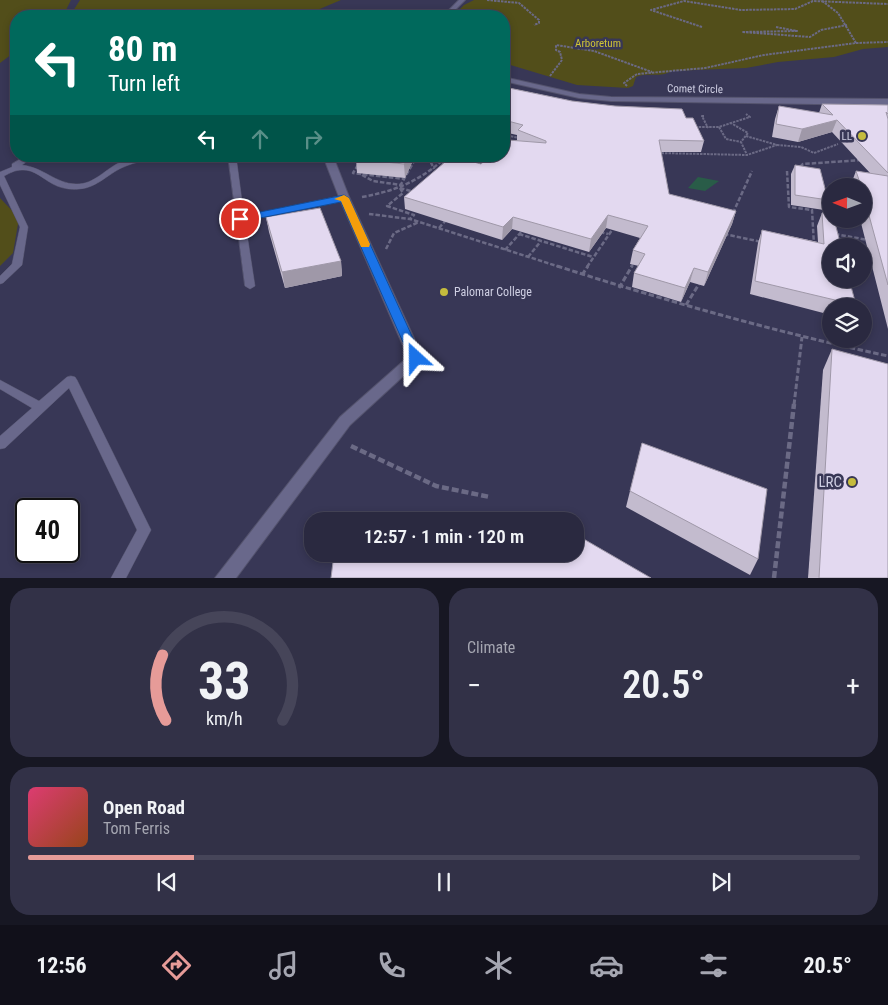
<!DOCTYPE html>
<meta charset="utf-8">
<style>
:root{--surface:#2a2940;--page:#323147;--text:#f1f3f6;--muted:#a5a6b1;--line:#464559;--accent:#e69b98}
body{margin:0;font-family:"Roboto Condensed",sans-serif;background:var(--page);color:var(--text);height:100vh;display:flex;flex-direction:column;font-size:19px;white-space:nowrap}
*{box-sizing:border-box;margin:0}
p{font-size:16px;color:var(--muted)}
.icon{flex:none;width:28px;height:28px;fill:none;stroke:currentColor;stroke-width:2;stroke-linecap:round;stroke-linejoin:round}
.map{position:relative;height:578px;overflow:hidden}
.panel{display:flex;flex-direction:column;gap:10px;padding:10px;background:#171723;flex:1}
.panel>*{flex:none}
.guide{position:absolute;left:10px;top:10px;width:500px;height:152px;border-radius:20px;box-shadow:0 2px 8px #0003,0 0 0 1px var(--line);background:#00695c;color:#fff;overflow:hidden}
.needle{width:32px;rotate:271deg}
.controls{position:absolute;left:822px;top:178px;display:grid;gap:10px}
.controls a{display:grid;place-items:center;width:50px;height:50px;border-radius:50%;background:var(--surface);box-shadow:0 2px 8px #0003,0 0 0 1px var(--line);font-size:25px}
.speed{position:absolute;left:15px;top:498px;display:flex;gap:10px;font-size:25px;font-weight:700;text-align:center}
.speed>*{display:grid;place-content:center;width:65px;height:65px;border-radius:50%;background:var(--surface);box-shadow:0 2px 8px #0003,0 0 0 1px var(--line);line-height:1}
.speed .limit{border:2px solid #111;border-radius:8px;background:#fff;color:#111}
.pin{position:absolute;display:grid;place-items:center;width:42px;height:42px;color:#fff;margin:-21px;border:2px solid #fff;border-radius:50%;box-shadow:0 1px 5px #0007}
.me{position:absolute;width:55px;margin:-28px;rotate:336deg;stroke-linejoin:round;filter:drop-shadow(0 0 4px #0008)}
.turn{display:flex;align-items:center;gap:18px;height:105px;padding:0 15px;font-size:22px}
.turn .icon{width:65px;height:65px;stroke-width:2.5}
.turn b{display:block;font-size:35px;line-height:42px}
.lanes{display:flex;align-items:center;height:48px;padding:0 15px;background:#0003;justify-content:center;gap:25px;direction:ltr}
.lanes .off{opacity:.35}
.big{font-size:38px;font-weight:600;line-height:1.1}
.panel .tile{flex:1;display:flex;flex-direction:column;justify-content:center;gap:8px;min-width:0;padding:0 18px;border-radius:20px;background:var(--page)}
.panel .dial{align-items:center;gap:0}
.dial svg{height:130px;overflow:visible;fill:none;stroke:var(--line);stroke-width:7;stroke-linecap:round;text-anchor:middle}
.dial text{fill:var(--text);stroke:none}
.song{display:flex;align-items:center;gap:15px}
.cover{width:60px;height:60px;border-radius:8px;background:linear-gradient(135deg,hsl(340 70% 55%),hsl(20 70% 35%))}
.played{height:5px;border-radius:2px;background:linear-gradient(90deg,var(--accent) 20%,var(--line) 20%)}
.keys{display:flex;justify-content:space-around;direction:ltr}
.heat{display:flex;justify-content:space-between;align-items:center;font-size:28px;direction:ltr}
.panel .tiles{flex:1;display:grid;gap:10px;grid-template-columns:1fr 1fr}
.tile:last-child{grid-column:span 2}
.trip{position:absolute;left:304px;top:512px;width:280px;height:50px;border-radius:20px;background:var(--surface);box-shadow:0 2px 8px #0003,0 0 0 1px var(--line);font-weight:600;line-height:50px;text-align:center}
.tab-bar{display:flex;height:80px;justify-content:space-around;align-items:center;background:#11101a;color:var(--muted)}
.tab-bar .icon{width:35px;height:35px}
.tab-bar .current{color:var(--accent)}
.tab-bar b{font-size:22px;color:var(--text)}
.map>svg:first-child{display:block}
</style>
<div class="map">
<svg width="888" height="578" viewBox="0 0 888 578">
<rect width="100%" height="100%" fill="#383756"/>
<g fill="#524e1a">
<path d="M0,0h71l-8,16h-47v35l-16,12z"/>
<path d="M80,0h261l-38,16h-85l-1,-2 -35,-2 -109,-1z"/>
<path d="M474,0h414v47l-25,2 -29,8 -56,5 -32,6 -75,3c-9,7 -24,1 -35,6l-3,9 -5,2 -51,-3 -73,-22v-47h-51l11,-11z"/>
<path d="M0,198l19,20 -6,35 -13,13z"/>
</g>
<path fill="#295c48" d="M698,177l21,4 -14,10 -17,-3z"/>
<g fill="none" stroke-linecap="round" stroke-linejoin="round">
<g stroke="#54536d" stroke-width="1">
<g id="service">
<path d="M156,14h47l3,2h-53z"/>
<path d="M25,156h10l-13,9c21,2 34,19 54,19 18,1 30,-16 45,-22 22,-8 47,-6 70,-6l-4,2c-19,2 -43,0 -61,8 -17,6 -28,22 -47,23 -9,1 -19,-1 -26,-5 -10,-5 -19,-15 -31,-14 -7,0 -12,3 -18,6l24,51 -6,38 -19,18 -3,1v-8l12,-12 8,-37 -20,-42v-13l12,-5v-3z"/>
<path d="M228,156h8l8,60 100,-21 4,3 -4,3 -99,20 10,65 -5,3 -5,-3z"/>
<path d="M71,376l4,1 2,3 74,150 -25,48h-15l26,-48 -68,-142 -64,60 -5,1v-13l32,-28 -32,-19v-9l39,21 28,-24z"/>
</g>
</g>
<g stroke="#54536d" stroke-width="2">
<g id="tertiary">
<path d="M459,0h6l-16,16h-6z"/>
<path d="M504,77l75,17 32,3 277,2v6l-277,-4 -32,-3 -75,-17z"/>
<path d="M323,156h10l16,41 74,161 -73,67 -114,153h-21l125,-161 68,-60 -69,-160z"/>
</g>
</g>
<g stroke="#6b6a85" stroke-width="2" stroke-dasharray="2.5 1" stroke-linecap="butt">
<path d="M487,0l32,3 20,17v3l-5,2"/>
<path d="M702,27l-51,-17 33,-9 57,9 54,-1 18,-8 75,3"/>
<path d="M776,27l21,4 -55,1 68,5 11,-7 26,-5"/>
<path d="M856,43l32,-1"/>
<path d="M550,76l12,-16 -2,-8 -4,-2v-5l38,6 58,21"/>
<path d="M627,86l-3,-3 13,-9 68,-6 59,-13 92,-12 -18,-30 -17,-13"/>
<path d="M704,116h-2l6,12"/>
<path d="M719,127l7,12 15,3"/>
<path d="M696,129l2,-2h21l12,-4"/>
<path d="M504,135l16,3"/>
<path d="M746,136l31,9 -30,10"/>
<path d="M777,145l24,2 13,6 24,-9"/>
<path d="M658,153l89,2 -6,-13 7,-9 -17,-10 19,-6 -4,-3"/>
<path d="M428,156l1,2"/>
<path d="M430,156l3,2"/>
<path d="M416,158l1,-2"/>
<path d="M446,158l2,-2"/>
</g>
<g stroke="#6b6a85" stroke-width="2.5" stroke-dasharray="4.5 2" stroke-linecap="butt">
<path d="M428,156l6,13"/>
<path d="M431,156l14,8"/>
<path d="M358,165l-5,8 52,6"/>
<path d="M800,167l3,-3 59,-4"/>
<path d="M787,171l2,36 23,3 2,35"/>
<path d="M362,175l11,6 28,4"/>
<path d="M400,186l17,-30"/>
<path d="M400,188l3,5 -16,13 27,9 -4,4"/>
<path d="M400,188l14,4"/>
<path d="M362,197c34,-6 60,-17 85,-41"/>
<path d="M733,213l19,-42"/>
<path d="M369,214l41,5 150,48"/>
<path d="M439,228l8,-9"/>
<path d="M600,232l8,2"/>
<path d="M519,234l74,23"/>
<path d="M724,234l38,8"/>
<path d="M835,234l33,6"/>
<path d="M386,249l8,-16 25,-11"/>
<path d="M505,250l18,-20"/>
<path d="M864,256l8,3"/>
<path d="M528,257l13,-16"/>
<path d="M587,267l25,-37"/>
<path d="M631,267l2,-2"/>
</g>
<g stroke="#6b6a85" stroke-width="3" stroke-dasharray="5.5 2.5" stroke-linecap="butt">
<path d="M557,266c109,35 219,66 331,90"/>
<path d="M582,275l6,-9"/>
<path d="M619,288l13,-22"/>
<path d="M686,305l13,-21"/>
<path d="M831,344l1,-5"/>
<path d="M794,405l8,-68"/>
</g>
<g stroke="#6b6a85" stroke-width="4.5" stroke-dasharray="7 3" stroke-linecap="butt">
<path d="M351,446l85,40 54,11"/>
<path d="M774,578l20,-174"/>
</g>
<use href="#service" fill="#69688b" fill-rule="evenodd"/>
<use href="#tertiary" fill="#69688b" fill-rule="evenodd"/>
</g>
<g fill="#c3bbce">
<path d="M504,87l68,14 114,17 18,23 -3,11h-40l8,42 67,17 -4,13 -28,62 -14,-4 -9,20 -49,-15 2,-14 5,-7 -9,-2 3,-14 7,-12 -34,-10 -17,24 -77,-23 -10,11 -97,-31 -1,-12 77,-33 36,-24v-5l-13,-3z"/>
<path d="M822,104l66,1v224l-28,-110h4v-33h-12l-1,-2 5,-13 14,2 -38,-41 -34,10 -26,-5 3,-18 4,-13 40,7z"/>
<path d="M357,156h58l-10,22 -48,-5 -1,-14z"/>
<path d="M795,165l33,35 -4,10 -33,-5v-31z"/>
<path d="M822,213l34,92 -1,1h-24v9l-81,-21 8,-51 4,-13 56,12 -1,-16z"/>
<path d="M266,217l75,44 1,15 -57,12 -16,-56z"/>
<path d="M832,349l56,229h-80l15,-208z"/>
<path d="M642,443l116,116 -8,16 -124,-68z"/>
</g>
<g fill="#9f98a8">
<path d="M837,120l-5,12 -34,10 4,-13z"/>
<path d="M408,156h7l-10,22 -1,-14z"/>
<path d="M736,211l-4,13 -28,62 4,-14z"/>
<path d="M608,215l-2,13 -17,24 2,-13z"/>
<path d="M513,217l-1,12 -10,11 1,-13z"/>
<path d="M341,261l1,15 -57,12 -3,-16z"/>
<path d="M694,268l-4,14 -9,20 4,-14z"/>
</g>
<g fill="#e3d9f0" stroke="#9f98a8">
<path d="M504,87l68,14 43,5 67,3 4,9h7l11,23 -45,-1 10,54 67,17 -28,61 -14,-4 -9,20 -51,-15 11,-19 -12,-4 15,-24 -40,-11 -17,24 -78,-22 -10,10 -99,-30 48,-41 29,8 9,-8h14v-13l4,-3 38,3v-2l-28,-11 5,-5 -19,-5z"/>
<path d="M822,104l66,1v9l-2,-2 2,7v54l-51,-53 -35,9 -26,-5 3,-18 54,9z"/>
<path d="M357,156h51l-4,8 -48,-5z"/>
<path d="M795,165l25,4 8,31 -33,-5z"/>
<path d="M856,171l32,5v109l-24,-88v-11h-3z"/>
<path d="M320,208l21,53 -59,11 -16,-55z"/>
<path d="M831,211v8h3l7,27h-10v33h18l7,26 -101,-24 7,-51 62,14 -2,-31z"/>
<path d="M832,349l56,15v214h-69z"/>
<path d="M642,443l125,46 -9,70 -128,-68z"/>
<path d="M340,516l208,2 6,3h-215z"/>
<path d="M575,534l76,44h-320l3,-24h241z"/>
</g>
<path fill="#1a73e8" stroke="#114b97" d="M344,195l5,3 73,160 -1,3h-10l-1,-3 -69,-156 -101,20 -5,-3 5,-3z"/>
<path fill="#f59e0b" d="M344,195l5,3 21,46 -1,3h-8l-20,-46 -7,-2z"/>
<g fill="#c5bc3d" stroke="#383756" stroke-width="2">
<circle cx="862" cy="136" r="5"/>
<circle cx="444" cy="292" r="5"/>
<circle cx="852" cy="482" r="5"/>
</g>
<g text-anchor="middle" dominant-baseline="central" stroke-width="5" stroke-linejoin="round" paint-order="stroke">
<g font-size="11" fill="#cec336" stroke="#383756">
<text x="598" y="43">Arboretum</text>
</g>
<g font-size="11" fill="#cfcfe3" stroke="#383756">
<text transform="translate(695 89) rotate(1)">Comet Circle</text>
</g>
<g font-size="11" fill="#cfcfe3" stroke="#383756" text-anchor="end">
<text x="852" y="136">LL</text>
</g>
<g font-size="12" fill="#cfcfe3" stroke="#383756" text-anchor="start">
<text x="454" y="292">Palomar College</text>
</g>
<g font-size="15" fill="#cfcfe3" stroke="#383756" text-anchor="end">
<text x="842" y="482">LRC</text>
</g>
</g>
</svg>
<div class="controls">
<a><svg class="needle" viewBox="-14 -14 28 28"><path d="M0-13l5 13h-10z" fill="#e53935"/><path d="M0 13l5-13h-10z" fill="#a5a6b1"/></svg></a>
<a><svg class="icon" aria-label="sound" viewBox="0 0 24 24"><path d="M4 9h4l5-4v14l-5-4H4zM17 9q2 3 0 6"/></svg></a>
<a><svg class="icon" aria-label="layers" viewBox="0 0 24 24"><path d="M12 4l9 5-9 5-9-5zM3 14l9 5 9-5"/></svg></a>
</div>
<div class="speed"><div class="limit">40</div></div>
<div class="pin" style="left:240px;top:219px;background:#d93025"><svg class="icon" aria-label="arrive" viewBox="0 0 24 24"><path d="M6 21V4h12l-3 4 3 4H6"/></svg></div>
<svg class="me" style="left:416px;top:358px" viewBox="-20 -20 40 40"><path d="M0-17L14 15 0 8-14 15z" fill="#1a73e8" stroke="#fff" stroke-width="4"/></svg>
<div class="trip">12:57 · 1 min · 120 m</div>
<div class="guide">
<div class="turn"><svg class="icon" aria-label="left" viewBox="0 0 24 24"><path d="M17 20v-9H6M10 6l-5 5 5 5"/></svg><div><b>80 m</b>Turn left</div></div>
<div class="lanes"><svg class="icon" aria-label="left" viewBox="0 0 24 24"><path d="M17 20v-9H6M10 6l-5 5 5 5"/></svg><svg class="icon off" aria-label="ahead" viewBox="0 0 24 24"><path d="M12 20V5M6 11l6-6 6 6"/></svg><svg class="icon off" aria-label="right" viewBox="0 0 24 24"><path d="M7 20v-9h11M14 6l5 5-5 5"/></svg></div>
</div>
</div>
<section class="panel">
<div class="tiles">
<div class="tile dial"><svg viewBox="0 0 100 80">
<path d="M14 69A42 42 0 1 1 86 69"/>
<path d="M14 69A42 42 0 0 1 12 29" stroke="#e69b98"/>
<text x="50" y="56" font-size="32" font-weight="700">33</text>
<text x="50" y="72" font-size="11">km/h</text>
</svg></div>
<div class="tile"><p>Climate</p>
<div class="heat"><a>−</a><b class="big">20.5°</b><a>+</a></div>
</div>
<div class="tile">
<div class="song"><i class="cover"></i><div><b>Open Road</b><p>Tom Ferris</p></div></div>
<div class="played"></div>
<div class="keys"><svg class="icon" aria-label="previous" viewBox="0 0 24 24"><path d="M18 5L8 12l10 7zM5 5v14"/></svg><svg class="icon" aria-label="pause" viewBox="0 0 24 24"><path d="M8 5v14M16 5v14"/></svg><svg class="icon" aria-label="next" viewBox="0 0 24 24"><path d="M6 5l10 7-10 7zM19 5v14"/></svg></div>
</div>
</div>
</section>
<nav class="tab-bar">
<b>12:56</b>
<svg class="icon current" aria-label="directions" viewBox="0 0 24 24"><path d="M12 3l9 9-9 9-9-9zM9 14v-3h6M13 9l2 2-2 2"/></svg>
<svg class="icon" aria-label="music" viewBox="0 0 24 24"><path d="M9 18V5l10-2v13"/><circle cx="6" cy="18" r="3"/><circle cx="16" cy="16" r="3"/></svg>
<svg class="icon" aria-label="phone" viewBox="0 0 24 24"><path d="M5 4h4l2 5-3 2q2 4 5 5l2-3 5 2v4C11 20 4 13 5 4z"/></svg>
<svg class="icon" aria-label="climate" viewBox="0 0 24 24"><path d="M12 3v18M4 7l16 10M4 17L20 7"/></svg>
<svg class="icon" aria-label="car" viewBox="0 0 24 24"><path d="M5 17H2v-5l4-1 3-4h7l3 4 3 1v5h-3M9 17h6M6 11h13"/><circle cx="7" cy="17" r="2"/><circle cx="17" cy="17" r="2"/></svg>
<svg class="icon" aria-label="filters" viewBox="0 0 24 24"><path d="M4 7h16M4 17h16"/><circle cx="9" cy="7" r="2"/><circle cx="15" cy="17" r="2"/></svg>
<b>20.5°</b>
</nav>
